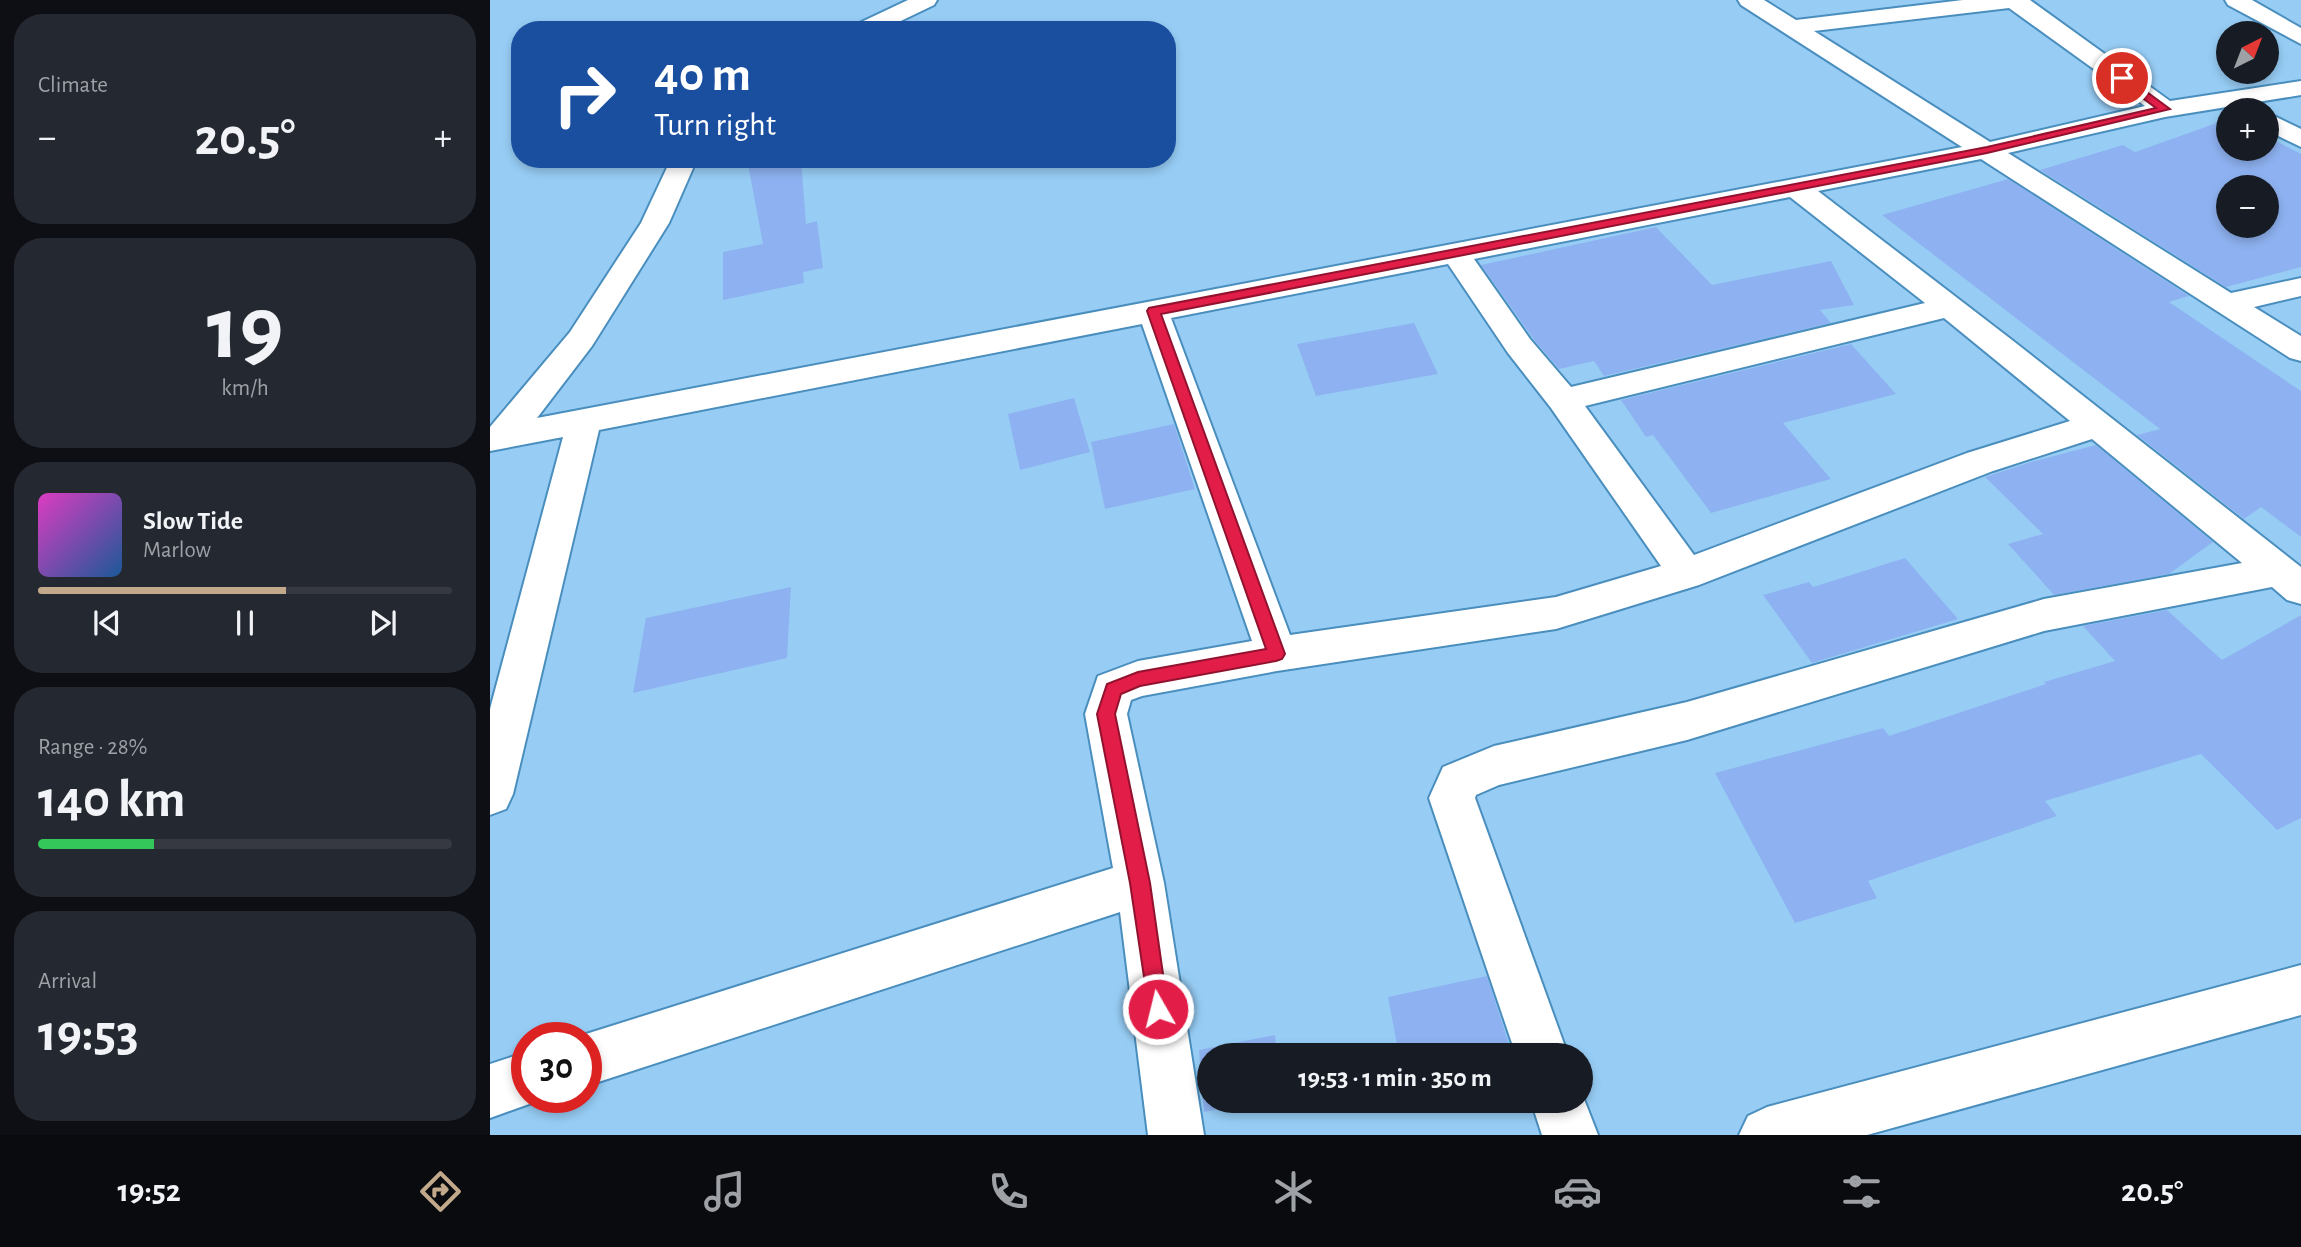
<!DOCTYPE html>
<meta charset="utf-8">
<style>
:root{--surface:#171b24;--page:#242831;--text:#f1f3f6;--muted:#9ea1a6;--line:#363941;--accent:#c3a98c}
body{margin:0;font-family:"Alegreya Sans",sans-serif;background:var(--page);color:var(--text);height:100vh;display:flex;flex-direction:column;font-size:26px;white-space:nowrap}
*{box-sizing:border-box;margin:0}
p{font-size:23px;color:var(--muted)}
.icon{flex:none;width:38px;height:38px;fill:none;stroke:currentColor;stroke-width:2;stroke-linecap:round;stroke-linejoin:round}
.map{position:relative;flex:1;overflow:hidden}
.sheet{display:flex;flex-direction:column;gap:14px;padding:14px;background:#0d0f14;width:490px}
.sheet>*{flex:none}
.banner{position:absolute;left:21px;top:21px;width:665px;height:147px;border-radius:28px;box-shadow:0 4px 10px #0003;background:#1a4fa0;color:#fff;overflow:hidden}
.needle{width:46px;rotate:42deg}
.controls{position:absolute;left:1726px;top:21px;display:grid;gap:14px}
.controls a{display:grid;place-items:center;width:63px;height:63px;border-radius:50%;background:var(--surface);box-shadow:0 4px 10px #0003;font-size:35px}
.speed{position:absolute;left:21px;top:1022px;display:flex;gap:14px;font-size:35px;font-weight:700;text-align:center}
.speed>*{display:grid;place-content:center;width:91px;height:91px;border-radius:50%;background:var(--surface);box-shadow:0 4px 10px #0003;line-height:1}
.speed .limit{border:10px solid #d22;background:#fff;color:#111}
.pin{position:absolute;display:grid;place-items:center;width:60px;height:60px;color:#fff;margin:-30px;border:4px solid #fff;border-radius:50%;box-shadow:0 2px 7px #0007}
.me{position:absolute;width:77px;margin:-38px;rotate:352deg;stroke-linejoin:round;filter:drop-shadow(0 0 5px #0008)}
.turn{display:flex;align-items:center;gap:24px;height:147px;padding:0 28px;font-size:32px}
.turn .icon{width:91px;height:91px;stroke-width:2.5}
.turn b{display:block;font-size:49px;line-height:60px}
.big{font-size:52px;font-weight:700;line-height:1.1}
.sheet .widget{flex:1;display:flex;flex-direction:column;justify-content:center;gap:10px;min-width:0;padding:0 24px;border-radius:28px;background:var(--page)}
.sheet .dial{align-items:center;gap:0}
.dial b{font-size:91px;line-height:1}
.song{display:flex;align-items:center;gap:21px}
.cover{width:84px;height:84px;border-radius:10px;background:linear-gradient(135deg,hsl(310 70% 55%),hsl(210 70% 35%))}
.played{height:7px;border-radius:4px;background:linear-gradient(90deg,var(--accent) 60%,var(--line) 60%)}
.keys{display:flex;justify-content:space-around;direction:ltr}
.heat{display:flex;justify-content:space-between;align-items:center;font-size:38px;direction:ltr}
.charge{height:10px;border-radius:5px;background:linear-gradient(90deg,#34c759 28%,var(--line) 0)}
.trip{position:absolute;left:707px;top:1043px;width:396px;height:70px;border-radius:35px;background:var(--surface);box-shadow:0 4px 10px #0003;font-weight:700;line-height:70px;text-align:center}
.dock{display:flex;height:112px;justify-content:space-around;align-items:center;background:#090b0e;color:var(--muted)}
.dock .icon{width:49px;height:49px}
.dock .active{color:var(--accent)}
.dock b{font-size:32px;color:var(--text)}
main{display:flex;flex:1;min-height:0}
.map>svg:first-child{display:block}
</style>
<main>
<section class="sheet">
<div class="widget"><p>Climate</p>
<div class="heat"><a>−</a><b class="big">20.5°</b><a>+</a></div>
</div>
<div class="widget dial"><b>19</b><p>km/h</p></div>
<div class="widget">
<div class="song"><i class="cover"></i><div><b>Slow Tide</b><p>Marlow</p></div></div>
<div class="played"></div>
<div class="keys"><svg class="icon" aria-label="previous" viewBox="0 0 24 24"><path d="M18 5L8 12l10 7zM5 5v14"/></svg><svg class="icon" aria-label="pause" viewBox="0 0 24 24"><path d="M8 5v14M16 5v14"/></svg><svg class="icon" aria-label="next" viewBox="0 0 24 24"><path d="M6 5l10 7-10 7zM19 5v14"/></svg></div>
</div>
<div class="widget"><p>Range · 28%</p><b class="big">140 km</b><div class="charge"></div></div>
<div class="widget"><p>Arrival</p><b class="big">19:53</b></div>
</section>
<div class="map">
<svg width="1811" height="1135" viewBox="0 0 1811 1135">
<rect width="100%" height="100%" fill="#97cdf5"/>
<g fill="#8eb2f1" fill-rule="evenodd">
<path d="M1738,119v30h38v-13l35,18v113l-75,20 -186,-117 83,-25 12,7zM1738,187h38v39h-38z"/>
<path d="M257,159h54l5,65 11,-3 6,47 -20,4 1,11 -81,17v-48l40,-8z"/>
<path d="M1518,179l181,117 -20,6 132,89v146l-40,-30 -17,12 -107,-84 23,-6 -278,-214z"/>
<path d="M1166,227l56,58 119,-24 23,44 -34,5 11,13 -227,53 -10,-15 -35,8 -24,-28 -54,-76z"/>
<path d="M924,323l24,51 -122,22 -19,-52z"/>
<path d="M1361,344l45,50 -113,29 48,56 -120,34 -58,-78 -7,2 -25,-37z"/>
<path d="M584,398l16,54 -70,18 -12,-56z"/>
<path d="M684,424l21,65 -90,20 -14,-67z"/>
<path d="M1606,445l117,97 -44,32 -115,21 -46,-51 35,-10 -58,-57 46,-15z"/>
<path d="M1415,558l53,61 -146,44 -49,-68 46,-13 4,5z"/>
<path d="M301,587l-4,71 -154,35 13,-75z"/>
<path d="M1677,610l55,50 79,-45v203l-24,12 -76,-76 -156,47 12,15 -189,65 9,17 -82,25 -80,-150 168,-45 6,8 157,-52 -2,-2 71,-21 -32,-35z"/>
<path d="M997,976l24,74 -25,5h-87l-11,-58z"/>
<path d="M785,1035l2,20h-68v46h48l-53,11 -5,-62z"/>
</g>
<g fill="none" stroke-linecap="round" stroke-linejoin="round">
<g stroke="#4a8ebe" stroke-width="4">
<g id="minor">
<path d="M418,0h29l-3,5 -52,25h-30l3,-5z"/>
<path d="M1248,0h26l32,20 167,-20h67l140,101 131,-20v14l-136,22 -157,36 223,140 70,-15v18l-47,11 47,29v25l-11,-3 -309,-199 -163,32 194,149 289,227v37l-14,-4 -15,-13 -228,44 -357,109 -188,45 -23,10 -1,3 93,257h-52l-87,-257 14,-31 51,-21 193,-44 357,-103 198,-36 -150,-124 -99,32 -294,114 -143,44 -279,42 -135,25 -11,4 -4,14 37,169 40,252h-56l-28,-223 -534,174v-48h-10l10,-4 527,-166 -28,-154 13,-38 40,-15 114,-20 -110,-317 -543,106 -86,364 -7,15 -16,6v-106l73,-272 -73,14v-24l80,-95 71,-109 30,-64h26l-28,64 -77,123 -55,72 1425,-271 -221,-142zM1519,8l136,98 -155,36 -176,-111zM1300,197l135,106 -354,84 -41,-48 -56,-80zM958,264l60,89 43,55 110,158 -105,31 -266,38 -119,-317zM1454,318l126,103 -103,32 -273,102 -109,-149z"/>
<path d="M1735,0h27l49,28v16l-73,-39z"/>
<path d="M1776,112l35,17v18l-35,-17z"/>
<path d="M1811,965v50l-434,120h-128l9,-19 19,-9z"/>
<path d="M37,1052v45l19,1 -56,20v-54z"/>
<path d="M1090,1089l18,46h-56l-11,-34h49z"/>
</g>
</g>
<use href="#minor" fill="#fff" fill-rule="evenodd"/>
</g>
<path fill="#e11d48" stroke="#92132f" stroke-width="2" d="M1628,76h7l45,33 -183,44 -826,161 124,340 -3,5 -6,2 -136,25 -19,8 -6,20 35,169 18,126 -3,8 -7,3 -8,-3 -20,-134 -33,-169 10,-30 31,-12 128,-23 -119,-338 2,-3 838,-161 169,-39 -38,-28z"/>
</svg>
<div class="controls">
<a><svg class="needle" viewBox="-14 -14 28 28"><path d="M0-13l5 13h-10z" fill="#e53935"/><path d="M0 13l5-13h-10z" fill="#9ea1a6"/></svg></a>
<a>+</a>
<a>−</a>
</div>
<div class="speed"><div class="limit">30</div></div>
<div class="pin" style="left:1632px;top:78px;background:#d93025"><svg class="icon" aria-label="arrive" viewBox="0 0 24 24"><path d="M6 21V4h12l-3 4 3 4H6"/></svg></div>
<svg class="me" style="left:668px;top:1009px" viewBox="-20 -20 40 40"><circle r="17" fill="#e11d48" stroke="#fff" stroke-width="3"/><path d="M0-11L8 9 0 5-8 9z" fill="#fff"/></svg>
<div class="trip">19:53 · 1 min · 350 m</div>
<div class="banner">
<div class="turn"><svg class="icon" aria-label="right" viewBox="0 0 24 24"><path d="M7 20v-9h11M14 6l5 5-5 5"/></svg><div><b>40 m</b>Turn right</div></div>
</div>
</div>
</main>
<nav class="dock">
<b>19:52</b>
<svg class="icon active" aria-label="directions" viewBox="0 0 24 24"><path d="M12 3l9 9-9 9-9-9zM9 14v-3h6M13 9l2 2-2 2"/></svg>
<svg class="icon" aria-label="music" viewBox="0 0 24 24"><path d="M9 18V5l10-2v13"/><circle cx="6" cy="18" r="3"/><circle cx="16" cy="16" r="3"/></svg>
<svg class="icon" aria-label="phone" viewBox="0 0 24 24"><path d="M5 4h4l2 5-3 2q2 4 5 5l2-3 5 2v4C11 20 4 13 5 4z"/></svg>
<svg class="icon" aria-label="climate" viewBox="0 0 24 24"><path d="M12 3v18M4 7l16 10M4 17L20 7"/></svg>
<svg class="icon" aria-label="car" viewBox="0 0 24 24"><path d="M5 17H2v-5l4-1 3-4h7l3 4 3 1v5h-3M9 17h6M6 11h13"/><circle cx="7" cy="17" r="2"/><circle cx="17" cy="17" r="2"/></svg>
<svg class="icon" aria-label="filters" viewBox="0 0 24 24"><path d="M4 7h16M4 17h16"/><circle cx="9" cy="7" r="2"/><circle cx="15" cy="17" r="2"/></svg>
<b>20.5°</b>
</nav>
